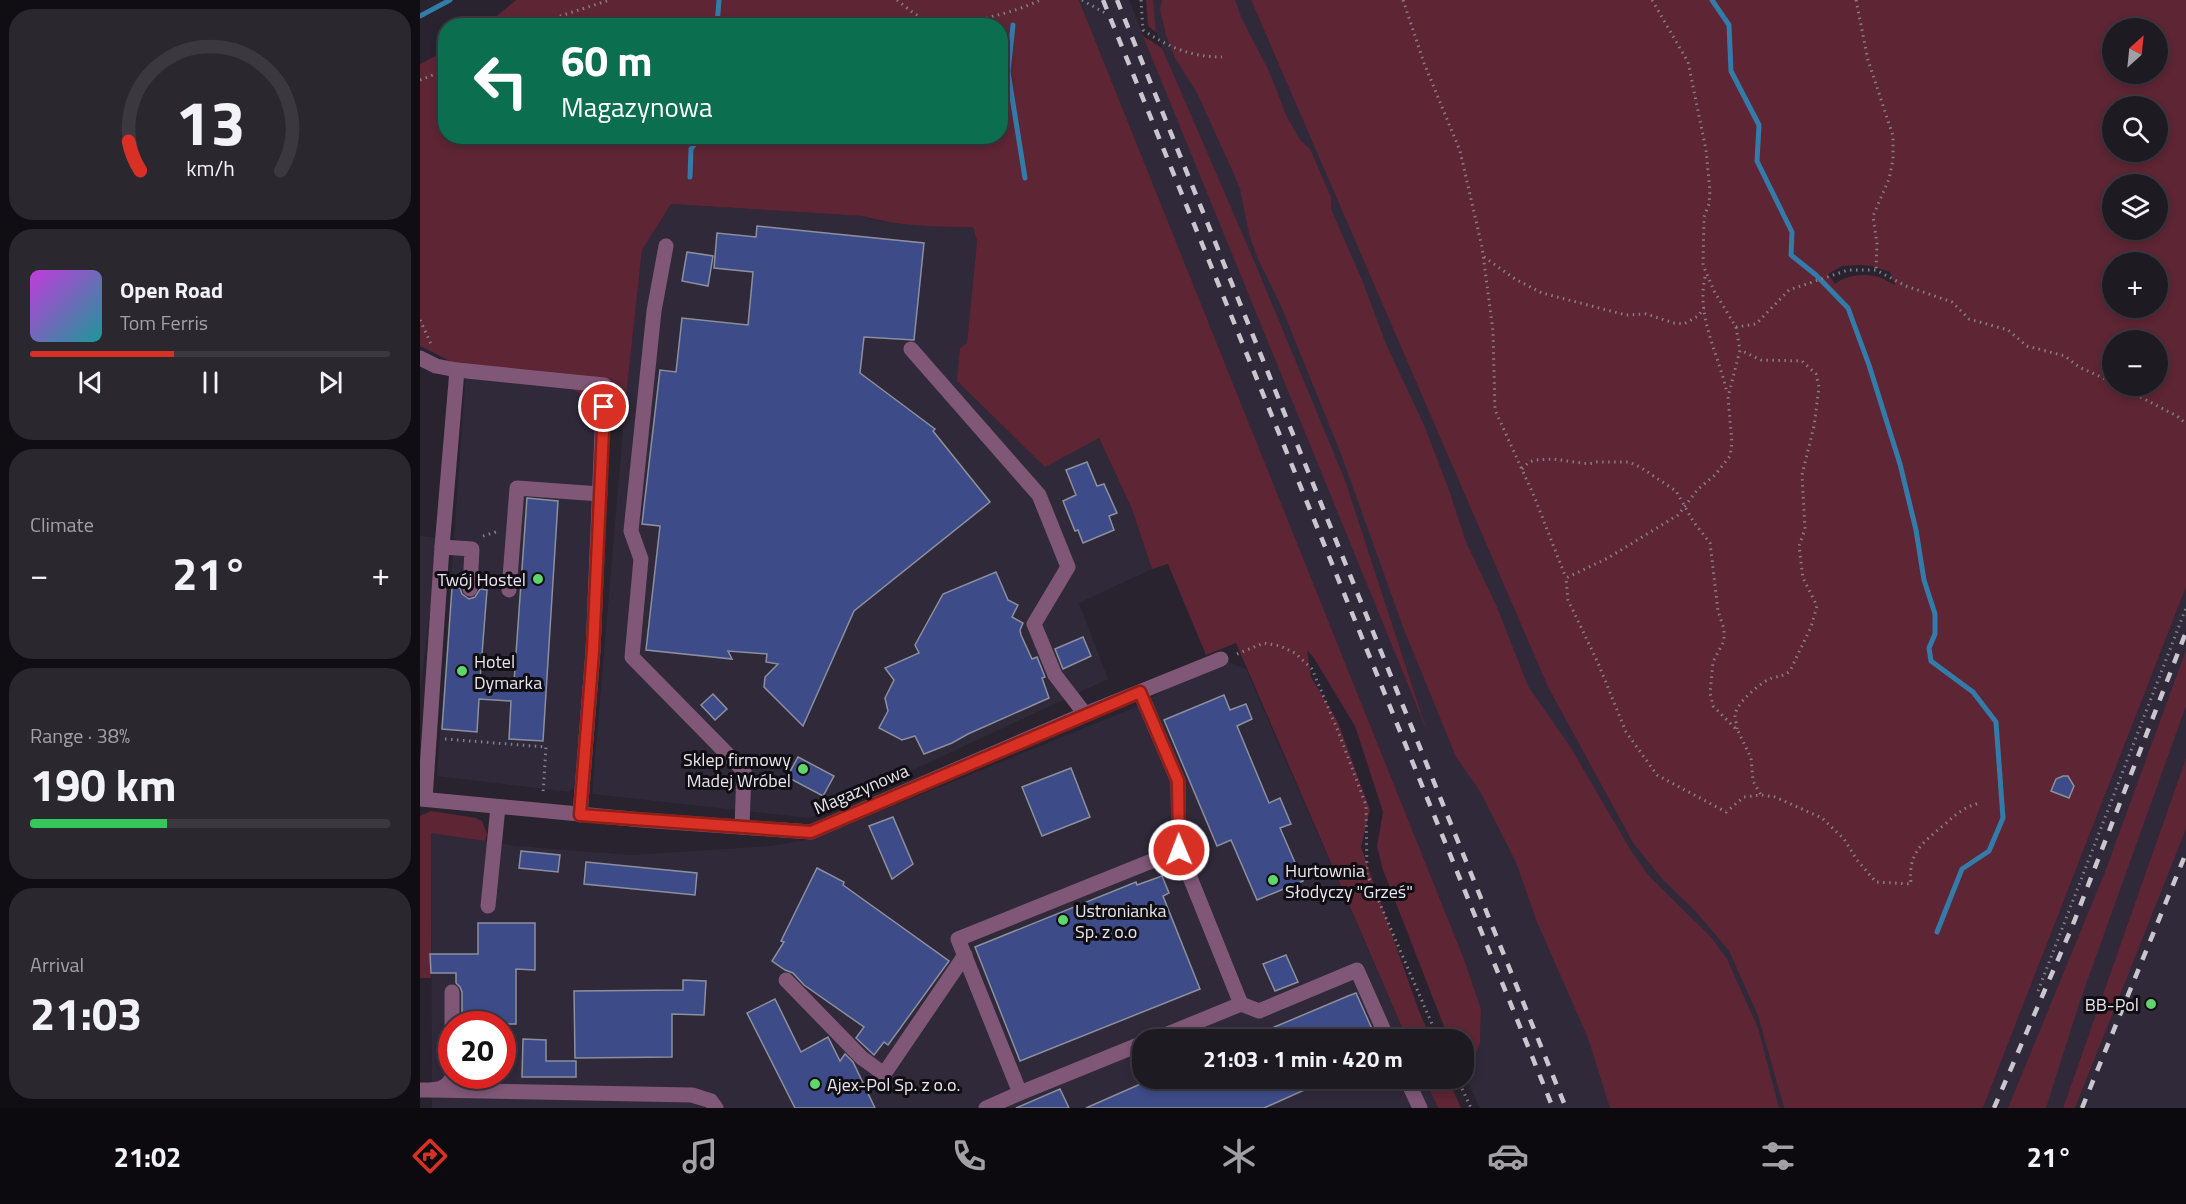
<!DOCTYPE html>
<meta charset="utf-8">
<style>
:root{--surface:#1e1a22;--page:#2b272f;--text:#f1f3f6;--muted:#a1a1a5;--line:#3c3840;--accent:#d93025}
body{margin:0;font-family:"Titillium Web",sans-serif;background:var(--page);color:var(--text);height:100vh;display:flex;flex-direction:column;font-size:22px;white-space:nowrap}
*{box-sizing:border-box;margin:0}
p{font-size:20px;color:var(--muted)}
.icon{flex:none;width:33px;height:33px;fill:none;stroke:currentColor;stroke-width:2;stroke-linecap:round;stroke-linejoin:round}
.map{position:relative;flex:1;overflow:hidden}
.side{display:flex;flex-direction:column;gap:9px;padding:9px;background:#100e13;width:420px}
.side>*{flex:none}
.banner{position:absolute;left:18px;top:18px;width:570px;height:126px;border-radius:24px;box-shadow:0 3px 9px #0003,0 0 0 2px var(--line);background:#0b6e4f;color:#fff;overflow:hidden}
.needle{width:39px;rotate:27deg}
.fabs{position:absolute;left:1682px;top:18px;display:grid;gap:12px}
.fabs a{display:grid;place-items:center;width:66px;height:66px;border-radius:50%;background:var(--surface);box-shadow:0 3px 9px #0003,0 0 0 2px var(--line);font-size:30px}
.speed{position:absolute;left:18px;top:1011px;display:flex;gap:12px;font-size:30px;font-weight:700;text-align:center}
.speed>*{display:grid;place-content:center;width:78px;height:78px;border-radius:50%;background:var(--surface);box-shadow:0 3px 9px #0003,0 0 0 2px var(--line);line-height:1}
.speed .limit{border:9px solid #d22;background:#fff;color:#111}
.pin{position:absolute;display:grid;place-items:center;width:51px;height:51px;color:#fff;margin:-26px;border:3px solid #fff;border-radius:50%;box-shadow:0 2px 6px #0007}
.me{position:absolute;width:66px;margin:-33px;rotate:359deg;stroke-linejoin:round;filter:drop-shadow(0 0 4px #0008)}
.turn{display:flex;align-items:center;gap:21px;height:126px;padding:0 24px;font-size:27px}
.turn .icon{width:78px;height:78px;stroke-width:2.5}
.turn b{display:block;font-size:42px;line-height:51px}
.big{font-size:45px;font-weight:700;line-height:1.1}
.side .tile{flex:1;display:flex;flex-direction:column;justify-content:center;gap:9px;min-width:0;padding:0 21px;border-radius:24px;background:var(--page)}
.side .dial{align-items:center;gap:0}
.dial svg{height:156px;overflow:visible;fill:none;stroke:var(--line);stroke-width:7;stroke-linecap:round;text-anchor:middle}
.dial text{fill:var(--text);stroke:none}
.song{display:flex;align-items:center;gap:18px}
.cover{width:72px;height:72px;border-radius:9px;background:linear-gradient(135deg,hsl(290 70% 55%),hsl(180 70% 35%))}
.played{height:6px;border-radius:3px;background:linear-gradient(90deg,var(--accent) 40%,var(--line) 40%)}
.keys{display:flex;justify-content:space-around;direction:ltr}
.heat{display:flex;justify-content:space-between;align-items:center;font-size:33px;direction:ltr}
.charge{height:9px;border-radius:4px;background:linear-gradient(90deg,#34c759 38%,var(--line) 0)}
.trip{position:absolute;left:712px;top:1029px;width:342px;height:60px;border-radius:24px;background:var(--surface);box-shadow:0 3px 9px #0003,0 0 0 2px var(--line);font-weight:700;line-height:60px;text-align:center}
.tab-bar{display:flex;height:96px;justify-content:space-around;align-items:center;background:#0c0a0e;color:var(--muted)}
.tab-bar .icon{width:42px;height:42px}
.tab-bar .active{color:var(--accent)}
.tab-bar b{font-size:27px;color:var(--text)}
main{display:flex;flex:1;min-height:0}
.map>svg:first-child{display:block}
</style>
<main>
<section class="side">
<div class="tile dial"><svg viewBox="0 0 100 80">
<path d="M14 69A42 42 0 1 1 86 69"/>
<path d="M14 69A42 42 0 0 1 8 54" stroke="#d93025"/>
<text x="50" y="56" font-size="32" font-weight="700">13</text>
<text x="50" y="72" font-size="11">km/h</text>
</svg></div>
<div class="tile">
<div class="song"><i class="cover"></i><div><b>Open Road</b><p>Tom Ferris</p></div></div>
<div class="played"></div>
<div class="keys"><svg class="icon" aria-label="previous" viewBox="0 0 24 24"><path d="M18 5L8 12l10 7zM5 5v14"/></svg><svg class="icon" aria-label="pause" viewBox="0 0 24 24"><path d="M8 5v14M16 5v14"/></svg><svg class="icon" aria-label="next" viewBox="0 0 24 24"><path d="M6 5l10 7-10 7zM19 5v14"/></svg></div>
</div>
<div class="tile"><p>Climate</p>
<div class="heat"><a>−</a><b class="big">21°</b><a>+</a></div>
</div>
<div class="tile"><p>Range · 38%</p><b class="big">190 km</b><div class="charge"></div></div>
<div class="tile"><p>Arrival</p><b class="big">21:03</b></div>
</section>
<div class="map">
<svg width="1766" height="1108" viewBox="0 0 1766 1108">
<rect width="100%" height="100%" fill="#28232e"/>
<g fill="#30293a" fill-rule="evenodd">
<path d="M659,0h50l294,719 -78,-239 -181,-427 -9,-25 -2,-28h98l297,687 85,156 29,36 34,33 33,39 29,65 26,92h-304l-14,-29 14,-36 1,-34 -17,-50z"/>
<path d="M251,204l191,12 16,5 70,6h25l4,14 -10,103 -7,4 139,90 33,71 20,60 -73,34 29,76 -298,139 -218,-24 33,-388 17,-156z"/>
<path d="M46,371l88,6 49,32 -26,376 -8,7 -132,-16z"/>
<path d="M0,536l19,2 -19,154z"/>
<path d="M1766,587v171l-123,350h-80z"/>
<path d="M801,659l25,10 161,370 -264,1v38l282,1 13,29h-1006l-1,-276 85,14 115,9 139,-9 42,-7 319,-130zM32,1024h50v52h-50z"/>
<path d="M1766,829v279h-111l77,-197z"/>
</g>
<g fill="#5e2534" fill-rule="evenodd">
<path d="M96,0h563l385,959 17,50 -1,34 -14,36 -2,-39 -15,-1 -66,-169 -6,-24 6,-34 -28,-86 -41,-68 -7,-8 4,27 27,45 32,88 -9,37 58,164 12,28h-24l-171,-396 -30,12 -38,-91 -16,5 -20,-60 -33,-71 -54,29 -88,-86 3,-33 7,-5 10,-102 -4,-14c-36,0 -76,-1 -111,-11l-191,-12 -29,46 -17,156 -22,3 -49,-32 -102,-15 -32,-16v-282l25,-13 1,85h554v-110l-514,-1z"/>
<path d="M726,0h7l3,32 -8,-6z"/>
<path d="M742,0h73l7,19 27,52 17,44 14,25 10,9 21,48v12l31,71 24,64 38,81 25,65 17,52 31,65 31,79 43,62 59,101 19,27 62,61 16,22 31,69 21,80h-169l-22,-70 -51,-116 -21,-60 -36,-71 -24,-34 -53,-130 -62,-173 -60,-148 -23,-47 -8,-21 -10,-49 -7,-17 -36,-79 -22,-35 -9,-23 -6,-25z"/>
<path d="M831,0h935v587l-203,521h-199l-26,-92 -29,-65 -33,-39 -34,-33 -29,-36 -85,-156zM1692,28h45v46h-45zM1692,106h45v46h-45zM1692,184h45v46h-45zM1692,262h45v46h-45zM1440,265l12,1 18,6 5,13c-5,-2 -11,-7 -17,-8 -15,-4 -31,-2 -43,7l-7,-10 14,-8zM1692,340h45v46h-45z"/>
<path d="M723,36l19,12 93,215 90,217 82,251z"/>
<path d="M1766,650v56l-106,295 -34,107h-38l97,-236z"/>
<path d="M1766,758v71l-111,279h-12z"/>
<path d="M11,811l45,7 6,3 5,13 -2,7 -54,-8v145h-11v-162z"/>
<path d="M1005,1079h23l13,29h-23z"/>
</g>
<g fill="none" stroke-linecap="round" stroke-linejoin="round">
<g stroke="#337ba9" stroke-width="5">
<path d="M1292,0l17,25 2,46 28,54 -2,36 35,71 -1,23 25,20 32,33 21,57 31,99 16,66 8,50 11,34v20l-6,14 2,13 42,31 23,30 7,96 -14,33 -27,18 -25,63"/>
<path d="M0,16l30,-16"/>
<path d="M593,25l-5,47 17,106"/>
<path d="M297,26l2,-26"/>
<path d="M270,177l1,-28 5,-7v-6"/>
</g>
</g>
<g fill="#3d4b88" stroke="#8c909d" stroke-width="1.5">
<path d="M337,226l167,17 -10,97 -50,-3 -4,36 75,56 -2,2 57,71 -136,109 -51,115 -39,-39 1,-10 13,-13 -12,-2 1,-8 -39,-3 4,8 -86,-9 14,-124 -18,-2 18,-154 16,2 6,-54 66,7 5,-53 -39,-4 3,-35 39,4z"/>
<path d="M267,252l26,4 -5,30 -26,-5z"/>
<path d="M667,462l10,24 7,-2 13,29 -8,3 5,14 -31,13 -5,-13 -3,1 -12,-30 13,-6 -10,-25z"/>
<path d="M107,498l31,3 -15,240 -34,-2 2,-38 -32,-2 -2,33 -35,-3 10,-141h8l2,6 7,5 6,-2 5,-8 7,1 -7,90 34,2z"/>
<path d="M576,572l12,28 10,5 -6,12 11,6 -3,7 1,5 11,24 5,-2 8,20 -3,1 7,20 -81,36 -16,9 -28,11 -9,-18 -13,4 -23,-12 9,-17 -3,-13 9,-18 -9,-12 34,-15 -4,-8 28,-51z"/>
<path d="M663,637l8,19 -28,13 -8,-20z"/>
<path d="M293,694l14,15 -12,11 -14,-15z"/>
<path d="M804,695l6,15 16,-6 6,15 -15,7 32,77 11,-5 11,26 -11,4 23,53 -46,19 -26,-60 -14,6 -53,-126z"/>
<path d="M378,757l36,19 -11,20 -36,-19z"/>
<path d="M651,768l19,49 -48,19 -20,-49z"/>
<path d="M1643,776h5l6,10 -5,12 -18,-7 5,-12z"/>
<path d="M473,817l20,47 -21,15 -23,-53z"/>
<path d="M101,851l39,4 -2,17 -39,-4z"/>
<path d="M166,862l111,11 -2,22 -111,-11z"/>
<path d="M397,868l27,14 -1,3 106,76 -61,84 -4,-3 -10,13 -18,-17 8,-11 -60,-42 -11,-12 -8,-3 -13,-9 12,-19 -3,-1z"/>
<path d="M742,876l7,17 -6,3 37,93 -180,72 -45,-114 161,-65 1,3z"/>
<path d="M58,923h57v47l-19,-1v55h-54v-32l-2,-5 -4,-4v-10h-25l-1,-19h48z"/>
<path d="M866,955l12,27 -23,9 -12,-27z"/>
<path d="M263,980l23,1 -2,34 -32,-1v43l-97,1 -1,-67 109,-1z"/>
<path d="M936,993l21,47 -131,-1 102,-43z"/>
<path d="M355,999l26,53 27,-15 12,24 5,-7 8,8 22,46h-80l-48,-95z"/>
<path d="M103,1039l23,1v21h30v16h-54z"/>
<path d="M734,1078h177l-67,30h-178z"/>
<path d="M640,1089l9,19h-53z"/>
</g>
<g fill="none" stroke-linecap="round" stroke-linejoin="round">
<g stroke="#837f88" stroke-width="3" stroke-dasharray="1.5 4.5" stroke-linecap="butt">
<path d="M477,0c10,8 20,17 32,21 27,7 86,-8 111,-21"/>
<path d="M662,0l23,13"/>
<path d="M721,0l2,30c25,17 48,27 79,27"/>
<path d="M983,0l21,63 36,88 22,96 11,84 2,79 39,86 32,82"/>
<path d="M1232,0l36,62 18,88 4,41 -1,13 -5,13 -1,48 11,26 22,36 20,-3 33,-34 59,-20h28l30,16 46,16 17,17 39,11 19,16 38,10 14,11 33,15"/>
<path d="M1436,0l12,60 25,76v23l-4,20 -16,37 4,28 -1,26"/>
<path d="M125,26l12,-9 53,-17"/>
<path d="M0,80l26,-10"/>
<path d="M1064,257l31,22 27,14 84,22 20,-1 28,9 10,1 14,-8 6,-8"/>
<path d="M1285,277c-9,40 14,78 22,116"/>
<path d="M0,320l11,24"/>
<path d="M1316,327l4,23 -12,47 4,46 -2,13 -15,19 -17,14 -20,26 -70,43 -42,20 2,22 30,63 28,69 31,43 69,37 18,-15 17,-2 14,2 47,21 22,21 13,21 19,22 35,2c-3,-31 10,-40 33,-59 12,-11 20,-18 36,-22"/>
<path d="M1699,386l58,30 9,8"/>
<path d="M1102,469l7,-7 6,-2 18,-1 36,5 8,-2h32l11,5 36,24 17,30 17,22 8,68 6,18v12l-11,21 -3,31 3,13 25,25 13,27 2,23 8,14"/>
<path d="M63,536l13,-4"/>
<path d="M817,654l27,-11 16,3 15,7 17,16 26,62 28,74 1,69 72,166"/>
<path d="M1317,729c0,-4 -2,-10 -2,-14 1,-12 27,-34 37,-37 7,-2 12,-2 18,-7l21,-44 6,-21 -14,-28 -4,-32 6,-17 -3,-54 12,-49 5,-39 -3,-13 -14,-13 -41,-1 -21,-10"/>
<path d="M25,739l101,8 -3,47"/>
<path d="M1618,991l148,-383"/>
<path d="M1037,1078l14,30"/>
</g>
<g stroke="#805777" stroke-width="15">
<path d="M246,246l-12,65 -23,220 10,28 -9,98 112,114 -2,56"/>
<path d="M491,349l128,146 29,72 -34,57 21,51 30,39"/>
<path d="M0,358l16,8 21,4 -15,177 -17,252"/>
<path d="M37,370l147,15 -11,266 -13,164"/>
<path d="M22,547l30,2 -2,40"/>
<path d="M89,590l8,-102 83,6"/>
<path d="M720,692l38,89 1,69 62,154 -88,36"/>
<path d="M0,799l222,21 169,12 274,-118 136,-55"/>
<path d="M68,906l10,-99"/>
<path d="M366,980l76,78 22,16 81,-119"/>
<path d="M32,992v32"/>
<path d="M821,1004l18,7 98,-41 31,70"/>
<path d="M723,1043l-123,50 -62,-154 221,-89"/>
<path d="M986,1078l14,30"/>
<path d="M0,1090c15,0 26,1 33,-14"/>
<path d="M12,1090l260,5 19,6 5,7"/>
<path d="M566,1108l34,-15"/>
</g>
<g stroke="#cac6ce" stroke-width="4.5" stroke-dasharray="10 10" stroke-linecap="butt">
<path d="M683,0l450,1108"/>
<path d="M697,0l449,1108"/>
<path d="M1574,1108l78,-181 114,-295"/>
<path d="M1662,1108l104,-255"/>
</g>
</g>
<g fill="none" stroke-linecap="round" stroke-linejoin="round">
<g stroke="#8d1f18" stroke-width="15">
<path id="route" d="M184,407l-11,244 -13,164 231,17 329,-140 38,89 1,69"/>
</g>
<use href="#route" stroke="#d93025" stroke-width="10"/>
</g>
<g fill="#5fd56b" stroke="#100e13" stroke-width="2">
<circle cx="118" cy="579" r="6"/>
<circle cx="42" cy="671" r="6"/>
<circle cx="383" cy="769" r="6"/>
<circle cx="853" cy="880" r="6"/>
<circle cx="643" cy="920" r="6"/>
<circle cx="1731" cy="1004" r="6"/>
<circle cx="395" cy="1084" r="6"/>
</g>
<g text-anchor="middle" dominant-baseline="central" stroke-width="6" stroke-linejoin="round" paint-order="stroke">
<g font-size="18" fill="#e7e4eb" stroke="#100e13" text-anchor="start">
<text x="106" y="579" text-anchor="end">Twój Hostel</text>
<text x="54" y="661">Hotel<tspan x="54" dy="21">Dymarka</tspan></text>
<text x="371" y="759" text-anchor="end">Sklep firmowy<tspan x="371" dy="21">Madej Wróbel</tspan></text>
<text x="865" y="870">Hurtownia<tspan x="865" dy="21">Słodyczy "Grześ"</tspan></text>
<text x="655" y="910">Ustronianka<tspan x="655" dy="21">Sp. z o.o</tspan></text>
<text x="1719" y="1004" text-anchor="end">BB-Pol</text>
<text x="407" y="1084">Ajex-Pol Sp. z o.o.</text>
</g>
<g font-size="18" fill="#e7e4eb" stroke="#100e13">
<text transform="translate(441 789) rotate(-23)">Magazynowa</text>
</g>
</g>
</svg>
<div class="fabs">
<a><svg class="needle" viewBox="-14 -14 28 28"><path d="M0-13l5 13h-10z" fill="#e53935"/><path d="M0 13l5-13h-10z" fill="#a1a1a5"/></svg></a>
<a><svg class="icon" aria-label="search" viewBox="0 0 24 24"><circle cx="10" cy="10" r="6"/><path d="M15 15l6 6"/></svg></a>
<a><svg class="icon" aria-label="layers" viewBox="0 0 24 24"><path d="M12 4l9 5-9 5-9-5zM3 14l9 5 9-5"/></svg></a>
<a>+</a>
<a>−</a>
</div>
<div class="speed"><div class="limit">20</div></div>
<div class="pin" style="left:184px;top:407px;background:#d93025"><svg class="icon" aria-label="arrive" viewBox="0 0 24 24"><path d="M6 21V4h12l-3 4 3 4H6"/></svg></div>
<svg class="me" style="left:759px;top:850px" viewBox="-20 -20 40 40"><circle r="17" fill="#d93025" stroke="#fff" stroke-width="3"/><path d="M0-11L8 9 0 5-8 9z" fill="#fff"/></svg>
<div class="trip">21:03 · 1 min · 420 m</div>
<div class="banner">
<div class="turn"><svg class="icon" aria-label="left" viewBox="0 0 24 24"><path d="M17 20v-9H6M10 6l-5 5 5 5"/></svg><div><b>60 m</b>Magazynowa</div></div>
</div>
</div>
</main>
<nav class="tab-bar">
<b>21:02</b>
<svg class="icon active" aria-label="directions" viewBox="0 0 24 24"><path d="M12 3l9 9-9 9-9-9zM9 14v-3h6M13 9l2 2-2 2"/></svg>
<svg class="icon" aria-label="music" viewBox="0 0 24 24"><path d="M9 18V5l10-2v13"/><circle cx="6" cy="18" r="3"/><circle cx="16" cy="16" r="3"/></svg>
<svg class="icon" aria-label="phone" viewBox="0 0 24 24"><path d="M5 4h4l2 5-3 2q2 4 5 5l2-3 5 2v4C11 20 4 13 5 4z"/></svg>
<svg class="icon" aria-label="climate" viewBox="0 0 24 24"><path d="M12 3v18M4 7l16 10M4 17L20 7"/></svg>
<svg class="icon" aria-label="car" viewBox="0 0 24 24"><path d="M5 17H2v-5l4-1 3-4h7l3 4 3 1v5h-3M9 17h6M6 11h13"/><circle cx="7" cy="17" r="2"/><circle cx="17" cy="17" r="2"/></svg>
<svg class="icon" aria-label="filters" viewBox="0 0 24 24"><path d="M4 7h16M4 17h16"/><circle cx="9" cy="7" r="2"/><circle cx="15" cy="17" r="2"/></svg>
<b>21°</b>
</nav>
